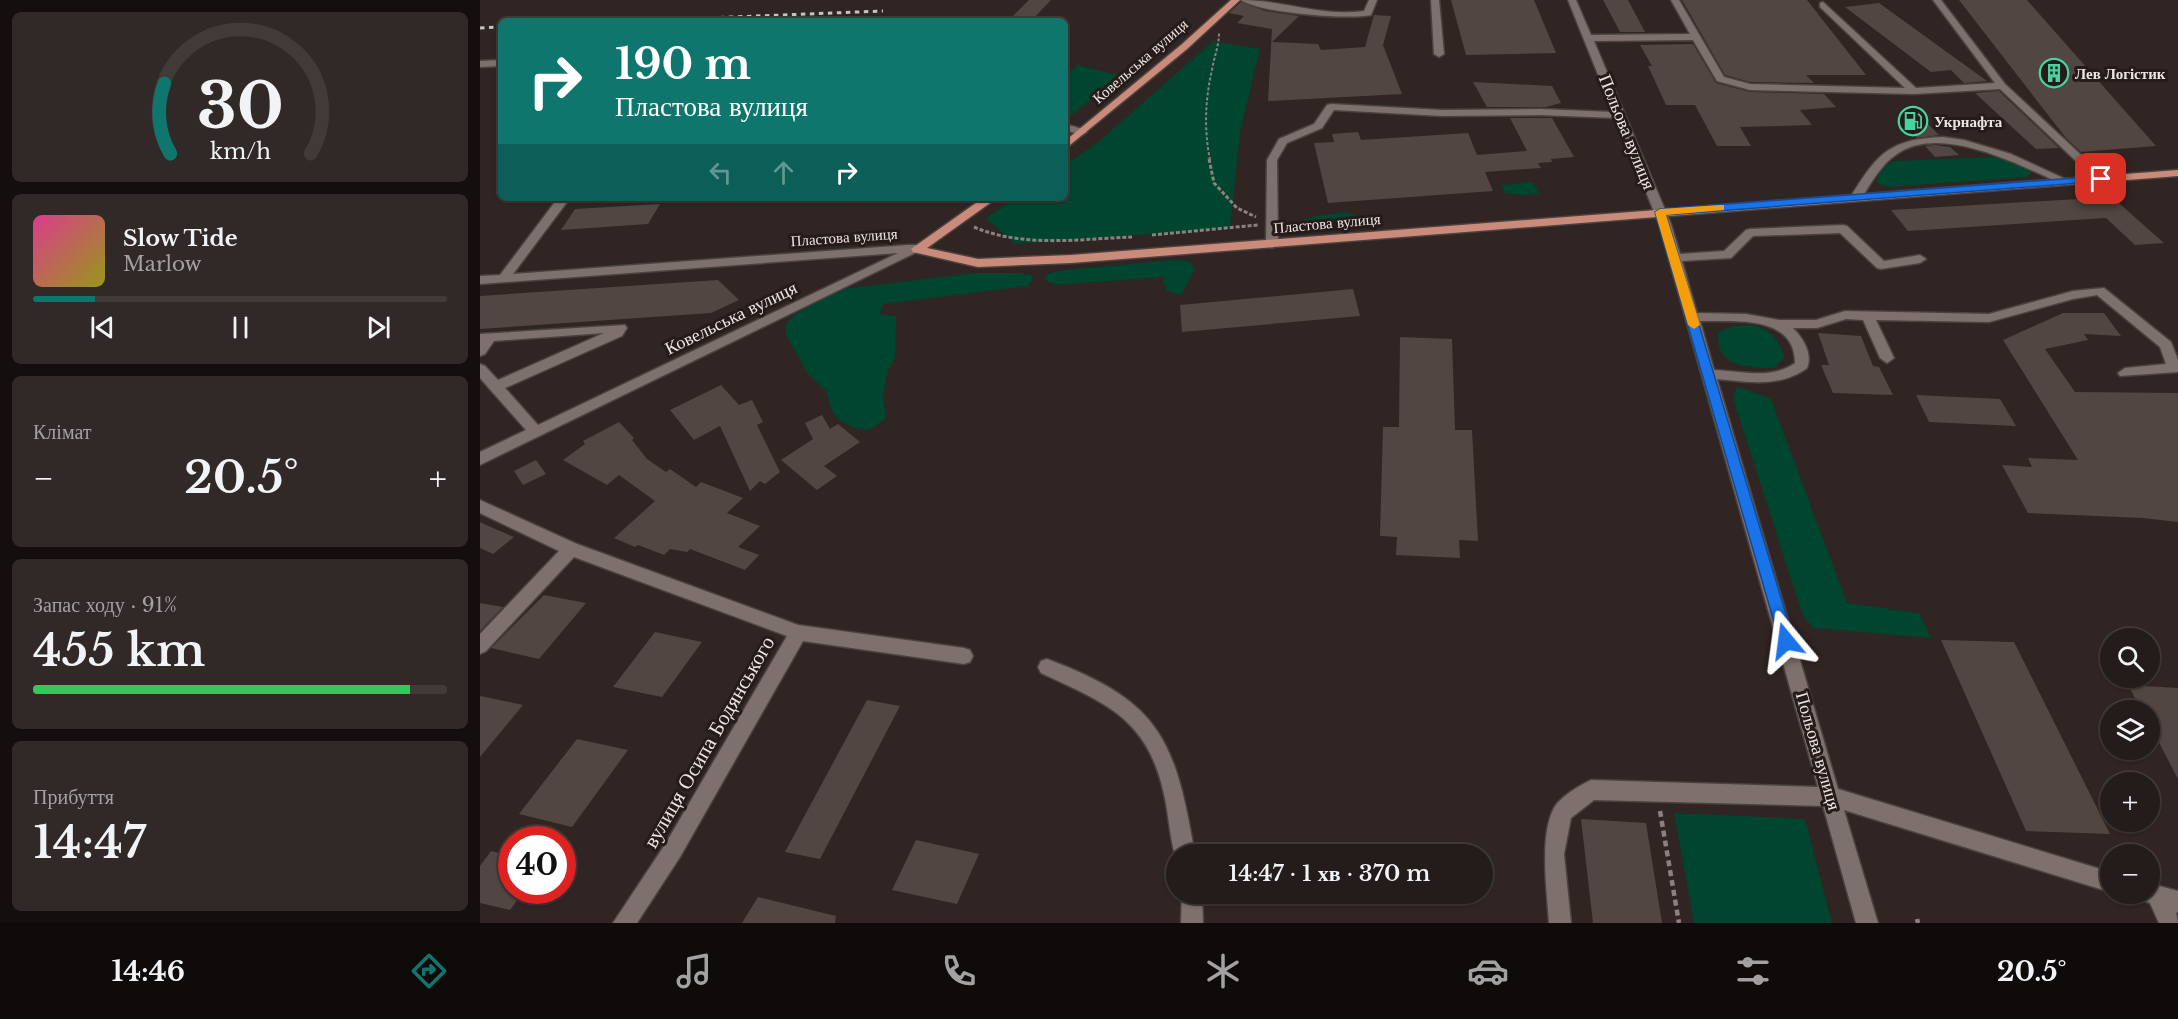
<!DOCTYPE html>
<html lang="uk">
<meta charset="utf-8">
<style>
:root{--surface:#241c1a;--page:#302927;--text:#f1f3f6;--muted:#a3a1a2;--line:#413a39;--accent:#0f766e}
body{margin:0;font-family:"Libre Baskerville",serif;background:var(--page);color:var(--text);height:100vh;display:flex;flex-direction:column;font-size:22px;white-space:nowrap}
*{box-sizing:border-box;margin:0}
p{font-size:20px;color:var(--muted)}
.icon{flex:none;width:33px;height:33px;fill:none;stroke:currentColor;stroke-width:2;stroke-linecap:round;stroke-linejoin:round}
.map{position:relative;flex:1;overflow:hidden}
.panel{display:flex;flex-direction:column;gap:12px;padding:12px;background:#140f0e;width:480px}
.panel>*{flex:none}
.guide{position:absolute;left:18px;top:18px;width:570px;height:183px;border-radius:9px;box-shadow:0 2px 4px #0004,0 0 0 2px var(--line);background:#0f766e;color:#fff;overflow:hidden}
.buttons{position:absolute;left:1620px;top:628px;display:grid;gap:12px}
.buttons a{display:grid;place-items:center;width:60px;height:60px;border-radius:50%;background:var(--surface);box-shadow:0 2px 4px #0004,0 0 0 2px var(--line);font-size:30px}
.speed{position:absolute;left:18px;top:826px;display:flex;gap:12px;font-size:30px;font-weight:700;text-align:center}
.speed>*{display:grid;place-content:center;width:78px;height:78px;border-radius:50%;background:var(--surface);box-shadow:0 2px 4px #0004,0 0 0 2px var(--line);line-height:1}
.speed .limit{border:9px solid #d22;background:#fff;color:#111}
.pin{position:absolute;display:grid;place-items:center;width:51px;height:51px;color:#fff;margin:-26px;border-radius:12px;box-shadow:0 3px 9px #0006}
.me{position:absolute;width:66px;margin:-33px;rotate:344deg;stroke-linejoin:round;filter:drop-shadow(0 0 4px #0008)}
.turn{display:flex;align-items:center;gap:21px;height:126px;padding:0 18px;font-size:27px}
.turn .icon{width:78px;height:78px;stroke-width:2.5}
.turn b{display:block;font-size:42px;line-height:51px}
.lanes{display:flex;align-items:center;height:57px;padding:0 18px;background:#0003;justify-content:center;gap:30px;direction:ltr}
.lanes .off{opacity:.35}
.big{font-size:45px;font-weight:600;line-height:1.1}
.panel .tile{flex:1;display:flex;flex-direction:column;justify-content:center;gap:9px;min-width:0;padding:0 21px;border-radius:9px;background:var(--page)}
.panel .dial{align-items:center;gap:0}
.dial svg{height:156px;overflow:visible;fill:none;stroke:var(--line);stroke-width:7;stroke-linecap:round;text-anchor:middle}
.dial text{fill:var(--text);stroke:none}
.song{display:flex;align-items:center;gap:18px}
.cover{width:72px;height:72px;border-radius:9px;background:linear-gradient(135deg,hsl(330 70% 55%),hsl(60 70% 35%))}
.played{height:6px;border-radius:3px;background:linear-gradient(90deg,var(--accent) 15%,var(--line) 15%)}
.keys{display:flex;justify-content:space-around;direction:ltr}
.heat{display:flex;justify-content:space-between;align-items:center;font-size:33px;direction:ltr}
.charge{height:9px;border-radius:4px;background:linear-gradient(90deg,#34c759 91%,var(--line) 0)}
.trip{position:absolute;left:686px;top:844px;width:327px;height:60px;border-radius:30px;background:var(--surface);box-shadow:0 2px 4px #0004,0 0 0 2px var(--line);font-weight:600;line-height:60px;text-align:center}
.dock{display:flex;height:96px;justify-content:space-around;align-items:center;background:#0e0b0a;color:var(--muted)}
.dock .icon{width:42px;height:42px}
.dock .selected{color:var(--accent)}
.dock b{font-size:27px;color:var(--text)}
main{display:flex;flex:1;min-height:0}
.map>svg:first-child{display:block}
</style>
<main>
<section class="panel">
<div class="tile dial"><svg viewBox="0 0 100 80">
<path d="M14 69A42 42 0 1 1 86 69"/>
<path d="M14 69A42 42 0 0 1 11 33" stroke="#0f766e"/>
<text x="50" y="56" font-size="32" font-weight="700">30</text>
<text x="50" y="72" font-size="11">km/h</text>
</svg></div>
<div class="tile">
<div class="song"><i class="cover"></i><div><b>Slow Tide</b><p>Marlow</p></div></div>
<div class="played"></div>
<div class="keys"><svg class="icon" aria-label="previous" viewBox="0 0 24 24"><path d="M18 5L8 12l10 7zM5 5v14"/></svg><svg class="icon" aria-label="pause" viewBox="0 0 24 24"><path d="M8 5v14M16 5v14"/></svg><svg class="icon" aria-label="next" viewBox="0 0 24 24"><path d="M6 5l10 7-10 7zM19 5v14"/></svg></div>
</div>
<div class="tile"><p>Клімат</p>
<div class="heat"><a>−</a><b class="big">20.5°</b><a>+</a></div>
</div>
<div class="tile"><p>Запас ходу · 91%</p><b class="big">455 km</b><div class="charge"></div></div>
<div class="tile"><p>Прибуття</p><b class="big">14:47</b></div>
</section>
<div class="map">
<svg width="1698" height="923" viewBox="0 0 1698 923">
<rect width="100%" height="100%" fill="#302522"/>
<g fill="#00452f">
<path d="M733,41l47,8 -20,84 -10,95 -215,16 -29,-26 30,-20h49v-33l32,-22z"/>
<path d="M598,65l43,11 -56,44v-45z"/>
<path d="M1518,157l15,3 18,12 -3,5 -140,10 -11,-4v-6l7,-10 9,-6z"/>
<path d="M1053,182l6,12 -20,1 -14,-2 -4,-8z"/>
<path d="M866,212l19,7 1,4 -36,5 -28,-4 1,-4 13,-4z"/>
<path d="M693,260l15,1 7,8 -14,26 -14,-4 -4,-10 2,-4 -109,8 -11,-5 1,-6 17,-4z"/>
<path d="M493,273h47l14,3 -6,10 -145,18 -3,10 16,2 -1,42 -7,12 -5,25 3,24 -17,11 -15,-2 -13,-7 -9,-9 -6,-21 -18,-17 -22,-39 -1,-10 9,-10 42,-25z"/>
<path d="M1269,325c23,4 27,11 36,32l-11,11c-27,0 -59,-1 -56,-36l15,-6z"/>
<path d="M1257,386l34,13 76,204 72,10 12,25 -118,-10 -10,-12 -70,-218z"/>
<path d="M1194,813l131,6 27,104h-138z"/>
</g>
<g fill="#524642">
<path d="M549,0h22l-20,21h-23z"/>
<path d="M971,0h83l22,53 -90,2z"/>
<path d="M1123,0h25l17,32h-25z"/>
<path d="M1202,0h125l59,75h-60l8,8 -64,-1 -25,-7z"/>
<path d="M1479,0h68l129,146 -75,6 -15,-14z"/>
<path d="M761,2l24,9 34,5 -27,26 46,2 3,6 44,-3 9,-32 17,1 -8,29 19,49 -134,7 4,-72 -35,-6 7,-7 -15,-3z"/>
<path d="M1399,3l108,78 -23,2 -13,-13 -20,2 -86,-65z"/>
<path d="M1213,44l23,39 34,9 74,2 12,13 -36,3 12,15 -72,2 11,19h-34l-22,-41h-29l-18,-39h4l-12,-21z"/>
<path d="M993,82l79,4 9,17 -15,4h-59z"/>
<path d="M1519,91l60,57 -23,1 -61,-56z"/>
<path d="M1441,116l8,9 10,10 -22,3 -19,-21z"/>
<path d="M1030,118h42l22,39 -23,2 1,3 -14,1 3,5 -56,4 8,19 -165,12 -14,-60 20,-1 -2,-8 26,-2 3,8 107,-7 9,22 50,-4z"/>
<path d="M1455,145l15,2 9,8 -24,2 -10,-11z"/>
<path d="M1632,197l52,46 -29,2 -29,-27 -198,13 -17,-21z"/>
<path d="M180,204l-12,20 -87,6 14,-21z"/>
<path d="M238,280l21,20 -28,13 -231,16v-33z"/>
<path d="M873,289l7,27 -178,16 -2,-27z"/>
<path d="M1583,313h41l17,23 -37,-2 4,6 -43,9 30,43 103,1v129l-35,-4 -115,-5 -26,-48 30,2 -4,-9 50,2 -75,-120z"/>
<path d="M1338,333l43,3 12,30 6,1 14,28 -60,-2 -12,-28h8z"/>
<path d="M920,337l52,2 3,91h17l6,111 -19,-1 1,18 -64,-3 1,-18 -17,-1 3,-109h16z"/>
<path d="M241,385l18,20 13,-5 11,22 -6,3 23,47 -15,12 -5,-3 -10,10 -30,-65 -26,14 -24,-30z"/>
<path d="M1436,395l84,4 16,27 -87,-4z"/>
<path d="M342,415l8,14 8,-5 22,18 -36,24 13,10 -20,14 -36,-30 32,-21 -8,-16z"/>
<path d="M139,422l15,16 -2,2 15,19 19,13 4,-3 26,18 5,-5 42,16 -16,15 33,13 -22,21 21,8 -14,15 -55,-21 -3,3 -17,-3 -6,6 -26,-10 -3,2 -21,-9 41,-37 -36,-26 -12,10 -44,-25 22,-16 -2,-3z"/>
<path d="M56,460l10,14 -23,11 -9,-14z"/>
<path d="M0,522l13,6 21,9 -21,17 -13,-6z"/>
<path d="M64,595l42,8 -47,56 -48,-11z"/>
<path d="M0,603l23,4 -23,24z"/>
<path d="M175,632l47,10 -40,55 -49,-10z"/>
<path d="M1461,640l73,2 96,192 -84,-3z"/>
<path d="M1648,685l50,3v91l-28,-54v-14h-8z"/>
<path d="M0,696l43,9 -43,52z"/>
<path d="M387,700l33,6 -80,153 -35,-7z"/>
<path d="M97,739l51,11 -56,77 -53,-13z"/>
<path d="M1101,819l65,4 16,100h-69z"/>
<path d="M436,840l63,14 -22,50 -65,-14z"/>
<path d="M11,851l21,5v35h12l-14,19 -30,-7v-37z"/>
<path d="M278,897l78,19 -1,7h-93z"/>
</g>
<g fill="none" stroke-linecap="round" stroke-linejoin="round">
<g stroke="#4b423f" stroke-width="3">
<g id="minor">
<path d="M761,0c41,0 81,17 123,11l5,-11h8l-6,15c-24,5 -111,-2 -130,-15z"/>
<path d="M951,0h8l5,54 -5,3 -5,-3z"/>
<path d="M1088,0h8l15,35 99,-1 -19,-34h8l45,77 26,7 155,4 -85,-81v-4l3,-1 93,86 79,-5 -62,-83h8l64,84 102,95 -6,3 -4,-1 -97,-92 -86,5 -164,-4 -33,-9 -24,-41 -99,1 77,183 9,30 44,-3 22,-21 4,-1 93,-4 4,1 37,35 36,-6 6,4 -6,4 -39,6 -4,-1 -37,-35 -87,3 -22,22 -49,3 15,52 49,1 33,6h37l29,-9 144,3 84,-23 31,-3 67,54 7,18v12l-58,4 -2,-3 7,-5 41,-4 -6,-17 -63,-52 -24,4 -84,23 -113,-2 18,38 -7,5 -7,-5 -17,-38 -17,-1 -29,9h-24c10,10 20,26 14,40 -27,20 -59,14 -90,11l121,410 272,83v20l-266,-82 34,113h-22l-33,-117 -229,-6 -23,18 -7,36 7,69h-22c-2,-32 -10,-87 5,-115 6,-11 26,-23 37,-28l227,7 -159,-563 -43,-106 -76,-3 -98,1 -108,-6 -12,18 -35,15 -10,17 1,84 -6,4 -6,-4 1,-84 12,-21 35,-15 13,-19 4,-1 111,6 98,-1 73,3zM1220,321c33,1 95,-7 95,42 -23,17 -55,8 -81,7z"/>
<path d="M21,60v6l-21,1v-6z"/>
<path d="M585,124l21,6 1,2 -5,3 -17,-5z"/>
<path d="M1463,137l21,3 47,14 61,28 -2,2h-8c-42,-19 -122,-61 -165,-30 -17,11 -26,30 -37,46l-4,1 -6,-3c27,-44 39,-59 93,-61z"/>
<path d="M78,198h12l-57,76 395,-29h9l6,4 -443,216v-13l46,-22 -46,-52v-14l5,2 13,14 106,-47 -110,8 -9,13 -5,2v-22l145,-9 2,3 -5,8 -117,52 33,37 360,-172 -418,31v-8l20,-1z"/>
<path d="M0,500l97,44 221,81 166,23 6,2 3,6 -3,6 -6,2 -161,-23 -123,216 -43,66h-24l53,-80 121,-207 -213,-79 -88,94 -6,3v-20l79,-83 -79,-38z"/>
<path d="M567,659c115,43 128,81 148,196h-19v3c-7,-21 -7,-46 -13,-68 -17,-74 -61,-88 -122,-117l-3,-6 3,-6z"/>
<path d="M1672,884l26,7v22l-2,-1 2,11h-19l-9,-20 -5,-2 -3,-7h8v-9z"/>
<path d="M702,894h20l1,29h-22z"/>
</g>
</g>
<g stroke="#4b423f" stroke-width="3">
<g id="major">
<path d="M751,0h9l-53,49 -122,100v-8l116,-96z"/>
<path d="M1698,170v6l-1107,87 -93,4 -65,-15 -2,-3 72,-51h14l-70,50 51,11 93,-4z"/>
</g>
</g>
<path stroke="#8b817f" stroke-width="2" stroke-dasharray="3 2" stroke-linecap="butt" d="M730,160c-6,-30 -5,-60 2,-90 2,-13 7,-24 7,-37"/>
<g stroke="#8b817f" stroke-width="3" stroke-dasharray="4 2" stroke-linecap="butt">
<path d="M729,159l5,24 23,25 19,9"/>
<path d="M494,227c49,21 106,12 158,10"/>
<path d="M672,235l106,-10"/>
</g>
<g stroke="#8b817f" stroke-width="4.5" stroke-dasharray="6 4" stroke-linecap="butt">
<path d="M1180,811l19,112"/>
<path d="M1437,919l1,4"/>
</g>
<use href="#minor" fill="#7e716d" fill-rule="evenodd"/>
<use href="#major" fill="#ca8b7a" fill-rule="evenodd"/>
<g stroke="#cac2c0" stroke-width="3" stroke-dasharray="4.5 4.5" stroke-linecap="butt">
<path d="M150,21l253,-10"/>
<path d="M0,28l21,-1"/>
</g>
</g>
<path fill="#1a73e8" stroke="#114b97" stroke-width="1.5" d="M1621,176l5,3 -1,2 -439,34 128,426 -2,5 -6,2 -5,-2 -126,-434 5,-3z"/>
<path fill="#f59e0b" d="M1240,205h4v5l-58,5 34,110 -6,4 -6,-4 -33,-113 5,-3z"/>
<defs>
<g id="building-ring" transform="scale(1.5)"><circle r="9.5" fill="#261b18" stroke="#45d49f" stroke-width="1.5"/><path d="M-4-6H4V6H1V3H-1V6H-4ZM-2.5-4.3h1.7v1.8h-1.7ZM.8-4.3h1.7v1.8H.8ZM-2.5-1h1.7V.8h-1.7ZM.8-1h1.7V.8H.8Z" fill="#45d49f"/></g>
<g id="fuel-ring" transform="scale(1.5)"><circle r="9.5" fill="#261b18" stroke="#45d49f" stroke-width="1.5"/><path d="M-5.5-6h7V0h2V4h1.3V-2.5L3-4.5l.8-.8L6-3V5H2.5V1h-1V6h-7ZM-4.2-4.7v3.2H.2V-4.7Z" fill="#45d49f"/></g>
</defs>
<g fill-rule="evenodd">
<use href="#building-ring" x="1574" y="73"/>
<use href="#fuel-ring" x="1433" y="121"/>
</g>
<g text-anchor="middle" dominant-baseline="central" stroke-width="6" stroke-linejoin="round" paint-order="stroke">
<g font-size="15" fill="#ede5e3" stroke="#261b18">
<text transform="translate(660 61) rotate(-41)">Ковельська вулиця</text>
<text transform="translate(847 223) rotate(-5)">Пластова вулиця</text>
<text transform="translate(364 237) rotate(-4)">Пластова вулиця</text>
</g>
<g font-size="15" font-weight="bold" fill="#ede5e3" stroke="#261b18" text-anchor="start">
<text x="1595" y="73">Лев Логістик</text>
<text x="1454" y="121">Укрнафта</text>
</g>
<g font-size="18" fill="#ede5e3" stroke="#261b18">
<text transform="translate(1147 132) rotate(68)">Польова вулиця</text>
<text transform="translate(251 318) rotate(-26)">Ковельська вулиця</text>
<text transform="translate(1338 751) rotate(74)">Польова вулиця</text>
</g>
<g font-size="21" fill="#ede5e3" stroke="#261b18">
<text transform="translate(229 742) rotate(-60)">вулиця Осипа Бодянського</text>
</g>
</g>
</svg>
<div class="buttons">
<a><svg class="icon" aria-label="search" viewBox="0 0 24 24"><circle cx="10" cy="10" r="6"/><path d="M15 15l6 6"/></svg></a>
<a><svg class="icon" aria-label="layers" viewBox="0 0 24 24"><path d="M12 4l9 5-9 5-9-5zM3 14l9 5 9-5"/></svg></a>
<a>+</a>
<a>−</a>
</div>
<div class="speed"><div class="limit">40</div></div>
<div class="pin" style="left:1621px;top:179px;background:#d93025"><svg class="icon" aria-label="arrive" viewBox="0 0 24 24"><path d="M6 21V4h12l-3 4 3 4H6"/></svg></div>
<svg class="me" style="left:1306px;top:641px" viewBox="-20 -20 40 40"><path d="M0-17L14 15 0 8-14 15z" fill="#1a73e8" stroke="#fff" stroke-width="4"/></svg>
<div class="trip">14:47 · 1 хв · 370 m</div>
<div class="guide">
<div class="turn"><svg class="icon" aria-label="right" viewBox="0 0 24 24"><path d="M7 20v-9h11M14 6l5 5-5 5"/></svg><div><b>190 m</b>Пластова вулиця</div></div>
<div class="lanes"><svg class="icon off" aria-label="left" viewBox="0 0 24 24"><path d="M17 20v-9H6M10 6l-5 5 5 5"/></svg><svg class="icon off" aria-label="ahead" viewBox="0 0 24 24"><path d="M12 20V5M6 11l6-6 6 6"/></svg><svg class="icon" aria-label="right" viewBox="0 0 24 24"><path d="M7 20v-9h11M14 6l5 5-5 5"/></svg></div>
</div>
</div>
</main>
<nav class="dock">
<b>14:46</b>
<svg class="icon selected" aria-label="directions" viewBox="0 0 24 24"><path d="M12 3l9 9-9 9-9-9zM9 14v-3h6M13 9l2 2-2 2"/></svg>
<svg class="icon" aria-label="music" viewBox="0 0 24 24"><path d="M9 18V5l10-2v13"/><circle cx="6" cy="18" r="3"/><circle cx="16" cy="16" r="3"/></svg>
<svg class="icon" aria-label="phone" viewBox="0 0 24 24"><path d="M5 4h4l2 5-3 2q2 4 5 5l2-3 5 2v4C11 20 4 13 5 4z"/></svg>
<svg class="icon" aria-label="climate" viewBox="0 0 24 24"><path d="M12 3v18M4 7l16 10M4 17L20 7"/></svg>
<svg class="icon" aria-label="car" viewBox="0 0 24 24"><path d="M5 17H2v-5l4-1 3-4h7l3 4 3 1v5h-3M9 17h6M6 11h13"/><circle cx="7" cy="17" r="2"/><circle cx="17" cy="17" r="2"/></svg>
<svg class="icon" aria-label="filters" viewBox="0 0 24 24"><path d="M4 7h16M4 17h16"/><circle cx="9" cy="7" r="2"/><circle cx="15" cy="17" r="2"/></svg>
<b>20.5°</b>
</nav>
